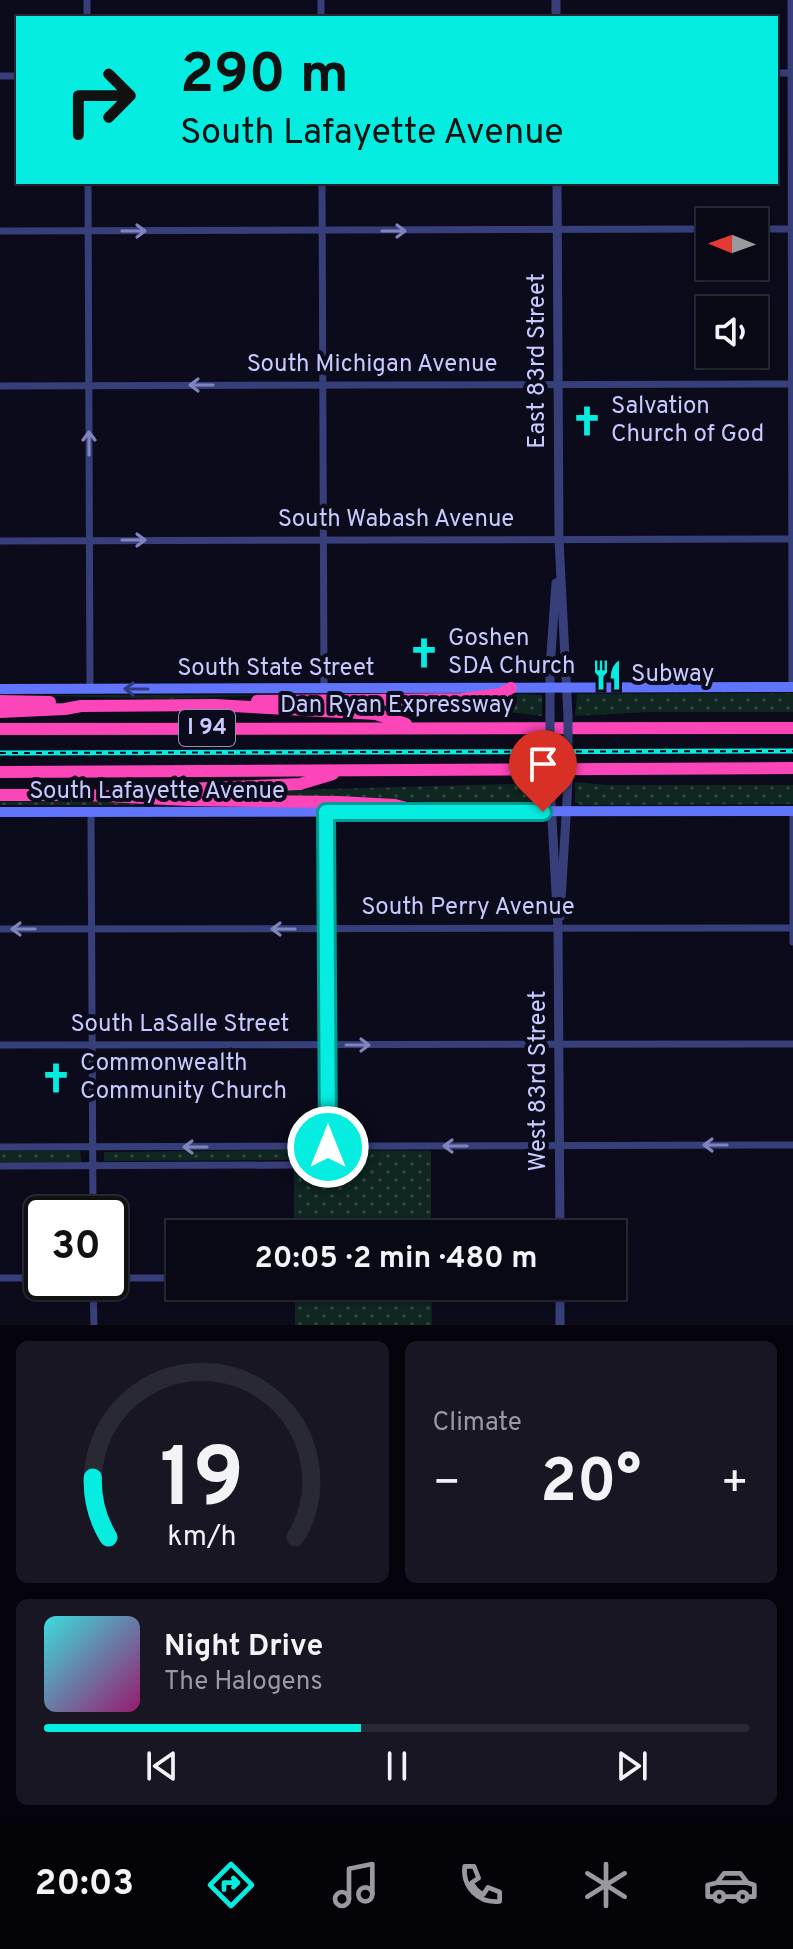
<!DOCTYPE html>
<meta charset="utf-8">
<style>
:root{--surface:#090815;--page:#171622;--text:#f1f3f6;--muted:#999aa0;--line:#292934;--accent:#04ede0}
body{margin:0;font-family:Overpass,sans-serif;background:var(--page);color:var(--text);height:100vh;display:flex;flex-direction:column;font-size:30px;white-space:nowrap}
*{box-sizing:border-box;margin:0}
p{font-size:26px;color:var(--muted)}
.icon{flex:none;width:44px;height:44px;fill:none;stroke:currentColor;stroke-width:2;stroke-linecap:round;stroke-linejoin:round}
.map{position:relative;height:1325px;overflow:hidden}
.side{display:flex;flex-direction:column;gap:16px;padding:16px;background:#05040c;flex:1}
.side>*{flex:none}
.guide{position:absolute;left:16px;top:16px;width:762px;height:168px;border-radius:0px;box-shadow:0 2px 6px #0004,0 0 0 2px var(--line);background:#04ede0;color:#111;overflow:hidden}
.needle{width:52px;rotate:271deg}
.controls{position:absolute;left:696px;top:208px;display:grid;gap:16px}
.controls a{display:grid;place-items:center;width:72px;height:72px;border-radius:0px;background:var(--surface);box-shadow:0 2px 6px #0004,0 0 0 2px var(--line);font-size:40px}
.speed{position:absolute;left:24px;top:1196px;display:flex;gap:16px;font-size:40px;font-weight:700;text-align:center}
.speed>*{display:grid;place-content:center;width:104px;height:104px;border-radius:50%;background:var(--surface);box-shadow:0 2px 6px #0004,0 0 0 2px var(--line);line-height:1}
.speed .limit{border:4px solid #111;border-radius:12px;background:#fff;color:#111}
.pin{position:absolute;display:grid;place-items:center;width:68px;height:68px;color:#fff;margin:-82px -34px;border-radius:50% 50% 50% 0;rotate:-45deg;box-shadow:0 0 8px #0007}
.pin .icon{rotate:45deg}
.me{position:absolute;width:88px;margin:-44px;rotate:0deg;stroke-linejoin:round;filter:drop-shadow(0 0 6px #0008)}
.turn{display:flex;align-items:center;gap:28px;height:168px;padding:0 32px;font-size:36px}
.turn .icon{width:104px;height:104px;stroke-width:2.5}
.turn b{display:block;font-size:56px;line-height:68px}
.big{font-size:60px;font-weight:700;line-height:1.1}
.side .card{flex:1;display:flex;flex-direction:column;justify-content:center;gap:12px;min-width:0;padding:0 28px;border-radius:12px;background:var(--page)}
.side .dial{align-items:center;gap:0}
.dial svg{height:208px;overflow:visible;fill:none;stroke:var(--line);stroke-width:7;stroke-linecap:round;text-anchor:middle}
.dial text{fill:var(--text);stroke:none}
.song{display:flex;align-items:center;gap:24px}
.cover{width:96px;height:96px;border-radius:12px;background:linear-gradient(135deg,hsl(180 70% 55%),hsl(320 70% 35%))}
.played{height:8px;border-radius:4px;background:linear-gradient(90deg,var(--accent) 45%,var(--line) 45%)}
.keys{display:flex;justify-content:space-around;direction:ltr}
.heat{display:flex;justify-content:space-between;align-items:center;font-size:44px;direction:ltr}
.side .tiles{flex:1;display:grid;gap:16px;grid-template-columns:1fr 1fr}
.card:last-child{grid-column:span 2}
.trip{position:absolute;left:166px;top:1220px;width:460px;height:80px;border-radius:0px;background:var(--surface);box-shadow:0 2px 6px #0004,0 0 0 2px var(--line);font-weight:700;line-height:80px;text-align:center}
.dock{display:flex;height:128px;justify-content:space-around;align-items:center;background:#040308;color:var(--muted)}
.dock .icon{width:56px;height:56px}
.dock .active{color:var(--accent)}
.dock b{font-size:36px;color:var(--text)}
.map>svg:first-child{display:block}
</style>
<div class="map">
<svg width="793" height="1325" viewBox="0 0 793 1325">
<defs>
<pattern id="green-dots" width="8" height="8" patternUnits="userSpaceOnUse" patternTransform="scale(2)"><rect width="8" height="8" fill="#0f2621"/><path d="M2 2h.1M6 6h.1" fill="none" stroke="#304442" stroke-width="1.8" stroke-linecap="round"/></pattern>
</defs>
<rect width="100%" height="100%" fill="#0c0b1c"/>
<g fill="url(#green-dots)">
<path d="M793,693v19h-144l-74,4 2,-22z"/>
<path d="M522,694l20,1v21l-35,-4 -69,1 -144,-7 200,-7z"/>
<path d="M14,695h254l-96,4z"/>
<path d="M575,782l31,3h187v19l-212,1 -6,-3z"/>
<path d="M542,783l-2,20h-97l-121,-7 -142,-1v-2z"/>
<path d="M76,801l94,4h-170v-3z"/>
<path d="M294,1150l137,1v83h-137v-74l-190,1v-9z"/>
<path d="M0,1151h80l1,11h-81z"/>
<path d="M295,1286h136l1,39h-137z"/>
</g>
<g fill="none" stroke-linecap="round" stroke-linejoin="round">
<g stroke="#373f7a" stroke-width="7">
<path d="M87,0v18"/>
<path d="M321,0v18"/>
<path d="M791,0l1,687"/>
<path d="M776,73h17"/>
<path d="M0,76h18"/>
<path d="M88,182l2,507"/>
<path d="M322,182l2,507"/>
<path d="M754,229h39"/>
<path d="M0,231l710,-2"/>
<path d="M0,386l793,-2"/>
<path d="M0,541l793,-2"/>
<path d="M91,811l2,403"/>
<path d="M793,811v131"/>
<path d="M326,812l2,335"/>
<path d="M0,929l793,-1"/>
<path d="M0,1045l793,-1"/>
<path d="M0,1147l793,-2"/>
<path d="M0,1166l292,-1"/>
<path d="M0,1278h42"/>
<path d="M110,1278h70"/>
<path d="M93,1282l1,43"/>
</g>
<g stroke="#373f7a" stroke-width="9">
<path d="M556,0v18"/>
<path d="M557,182l2,358 9,176"/>
<path d="M550,716v-48l6,-85"/>
<path d="M550,783l8,145 2,306"/>
<path d="M560,917l8,-134"/>
<path d="M560,1286v39"/>
</g>
<g stroke="#6074fc" stroke-width="10">
<path d="M0,689l793,-2"/>
<path d="M0,812l793,-1"/>
</g>
<g stroke="#fc45b9" stroke-width="12">
<path d="M0,701l50,1"/>
<path d="M257,701l205,-2 38,-5 11,-6"/>
<path d="M0,712l65,-3 16,-3 134,-1 161,9 30,10"/>
<path d="M0,729l793,-1"/>
<path d="M0,772l793,-4"/>
<path d="M137,791l163,-7 33,-10"/>
<path d="M0,795h86l101,5 152,2 56,3 20,5"/>
</g>
<g stroke="#04ede0" stroke-width="5">
<path id="rail" d="M0,753l793,-2"/>
</g>
<use href="#rail" stroke="#0c0b1c" stroke-width="2" stroke-dasharray="6" stroke-linecap="butt"/>
<g stroke="#373f7a" stroke-width="9">
<path d="M550,716v67"/>
<path d="M568,716v67"/>
</g>
</g>
<defs><path id="oneway-shaft" d="M-6 0H5M1.5-3L5.5 0L1.5 3" fill="none" stroke-width="1.6" stroke-linecap="round" stroke-linejoin="round" transform="scale(2)"/></defs>
<g stroke="#7f84bc">
<use href="#oneway-shaft" transform="translate(134 231)"/>
<use href="#oneway-shaft" transform="translate(394 231)"/>
<use href="#oneway-shaft" transform="translate(201 385) rotate(180)"/>
<use href="#oneway-shaft" transform="translate(89 443) rotate(-90)"/>
<use href="#oneway-shaft" transform="translate(134 540)"/>
<use href="#oneway-shaft" transform="translate(23 929) rotate(180)"/>
<use href="#oneway-shaft" transform="translate(283 929) rotate(180)"/>
<use href="#oneway-shaft" transform="translate(358 1045)"/>
<use href="#oneway-shaft" transform="translate(715 1145) rotate(180)"/>
<use href="#oneway-shaft" transform="translate(455 1146) rotate(180)"/>
<use href="#oneway-shaft" transform="translate(195 1147) rotate(180)"/>
</g>
<use stroke="#323a81" href="#oneway-shaft" transform="translate(136 689) rotate(180)"/>
<g fill="none" stroke-linecap="round" stroke-linejoin="round">
<g stroke="#039a92" stroke-width="20">
<path id="route" d="M328,1147l-2,-335h217"/>
</g>
<use href="#route" stroke="#04ede0" stroke-width="14"/>
</g>
<defs>
<g id="church-bare" transform="scale(2.4)"><path d="M-1.2-6h2.4v3.5h3.3v2.4h-3.3V6h-2.4V-.1h-3.3v-2.4h3.3Z" fill="#04ede0" stroke="#0c0b1c" stroke-width="2.5" paint-order="stroke"/></g>
<g id="restaurant-bare" transform="scale(2.4)"><path d="M-5-6h1v4h1v-4h1v4h1v-4h1v5L-1.5 .5V6h-2V.5L-5-1ZM5-6V6H3V1.5H1.5Q1.5-4 5-6Z" fill="#04ede0" stroke="#0c0b1c" stroke-width="2.5" paint-order="stroke"/></g>
</defs>
<g fill-rule="evenodd">
<use href="#church-bare" x="587" y="421"/>
<use href="#church-bare" x="424" y="653"/>
<use href="#restaurant-bare" x="607" y="675"/>
<use href="#church-bare" x="56" y="1078"/>
</g>
<g text-anchor="middle" dominant-baseline="central" stroke-width="8" stroke-linejoin="round" paint-order="stroke">
<rect fill="#0c0b1c" stroke="#8f91ba" stroke-width="2" x="179" y="710" width="56" height="36" rx="6"/>
<g font-size="22" font-weight="bold" fill="#c7cafe">
<text x="207" y="728">I 94</text>
</g>
<g font-size="24" fill="#c7cafe" stroke="#0c0b1c">
<text transform="translate(538 361) rotate(-90)">East 83rd Street</text>
<text x="372" y="365">South Michigan Avenue</text>
<text x="396" y="520">South Wabash Avenue</text>
<text x="276" y="669">South State Street</text>
<text x="397" y="706">Dan Ryan Expressway</text>
<text x="157" y="792">South Lafayette Avenue</text>
<text x="468" y="908">South Perry Avenue</text>
<text x="180" y="1025">South LaSalle Street</text>
<text transform="translate(539 1081) rotate(-90)">West 83rd Street</text>
</g>
<g font-size="24" fill="#c7cafe" stroke="#0c0b1c" text-anchor="start">
<text x="611" y="407">Salvation<tspan x="611" dy="28">Church of God</tspan></text>
<text x="448" y="639">Goshen<tspan x="448" dy="28">SDA Church</tspan></text>
<text x="631" y="675">Subway</text>
<text x="80" y="1064">Commonwealth<tspan x="80" dy="28">Community Church</tspan></text>
</g>
</g>
</svg>
<div class="controls">
<a><svg class="needle" viewBox="-14 -14 28 28"><path d="M0-13l5 13h-10z" fill="#e53935"/><path d="M0 13l5-13h-10z" fill="#999aa0"/></svg></a>
<a><svg class="icon" aria-label="sound" viewBox="0 0 24 24"><path d="M4 9h4l5-4v14l-5-4H4zM17 9q2 3 0 6"/></svg></a>
</div>
<div class="speed"><div class="limit">30</div></div>
<div class="pin" style="left:543px;top:812px;background:#d93025"><svg class="icon" aria-label="arrive" viewBox="0 0 24 24"><path d="M6 21V4h12l-3 4 3 4H6"/></svg></div>
<svg class="me" style="left:328px;top:1147px" viewBox="-20 -20 40 40"><circle r="17" fill="#04ede0" stroke="#fff" stroke-width="3"/><path d="M0-11L8 9 0 5-8 9z" fill="#fff"/></svg>
<div class="trip">20:05 · 2 min · 480 m</div>
<div class="guide">
<div class="turn"><svg class="icon" aria-label="right" viewBox="0 0 24 24"><path d="M7 20v-9h11M14 6l5 5-5 5"/></svg><div><b>290 m</b>South Lafayette Avenue</div></div>
</div>
</div>
<section class="side">
<div class="tiles">
<div class="card dial"><svg viewBox="0 0 100 80">
<path d="M14 69A42 42 0 1 1 86 69"/>
<path d="M14 69A42 42 0 0 1 8 46" stroke="#04ede0"/>
<text x="50" y="56" font-size="32" font-weight="700">19</text>
<text x="50" y="72" font-size="11">km/h</text>
</svg></div>
<div class="card"><p>Climate</p>
<div class="heat"><a>−</a><b class="big">20°</b><a>+</a></div>
</div>
<div class="card">
<div class="song"><i class="cover"></i><div><b>Night Drive</b><p>The Halogens</p></div></div>
<div class="played"></div>
<div class="keys"><svg class="icon" aria-label="previous" viewBox="0 0 24 24"><path d="M18 5L8 12l10 7zM5 5v14"/></svg><svg class="icon" aria-label="pause" viewBox="0 0 24 24"><path d="M8 5v14M16 5v14"/></svg><svg class="icon" aria-label="next" viewBox="0 0 24 24"><path d="M6 5l10 7-10 7zM19 5v14"/></svg></div>
</div>
</div>
</section>
<nav class="dock">
<b>20:03</b>
<svg class="icon active" aria-label="directions" viewBox="0 0 24 24"><path d="M12 3l9 9-9 9-9-9zM9 14v-3h6M13 9l2 2-2 2"/></svg>
<svg class="icon" aria-label="music" viewBox="0 0 24 24"><path d="M9 18V5l10-2v13"/><circle cx="6" cy="18" r="3"/><circle cx="16" cy="16" r="3"/></svg>
<svg class="icon" aria-label="phone" viewBox="0 0 24 24"><path d="M5 4h4l2 5-3 2q2 4 5 5l2-3 5 2v4C11 20 4 13 5 4z"/></svg>
<svg class="icon" aria-label="climate" viewBox="0 0 24 24"><path d="M12 3v18M4 7l16 10M4 17L20 7"/></svg>
<svg class="icon" aria-label="car" viewBox="0 0 24 24"><path d="M5 17H2v-5l4-1 3-4h7l3 4 3 1v5h-3M9 17h6M6 11h13"/><circle cx="7" cy="17" r="2"/><circle cx="17" cy="17" r="2"/></svg>
</nav>
